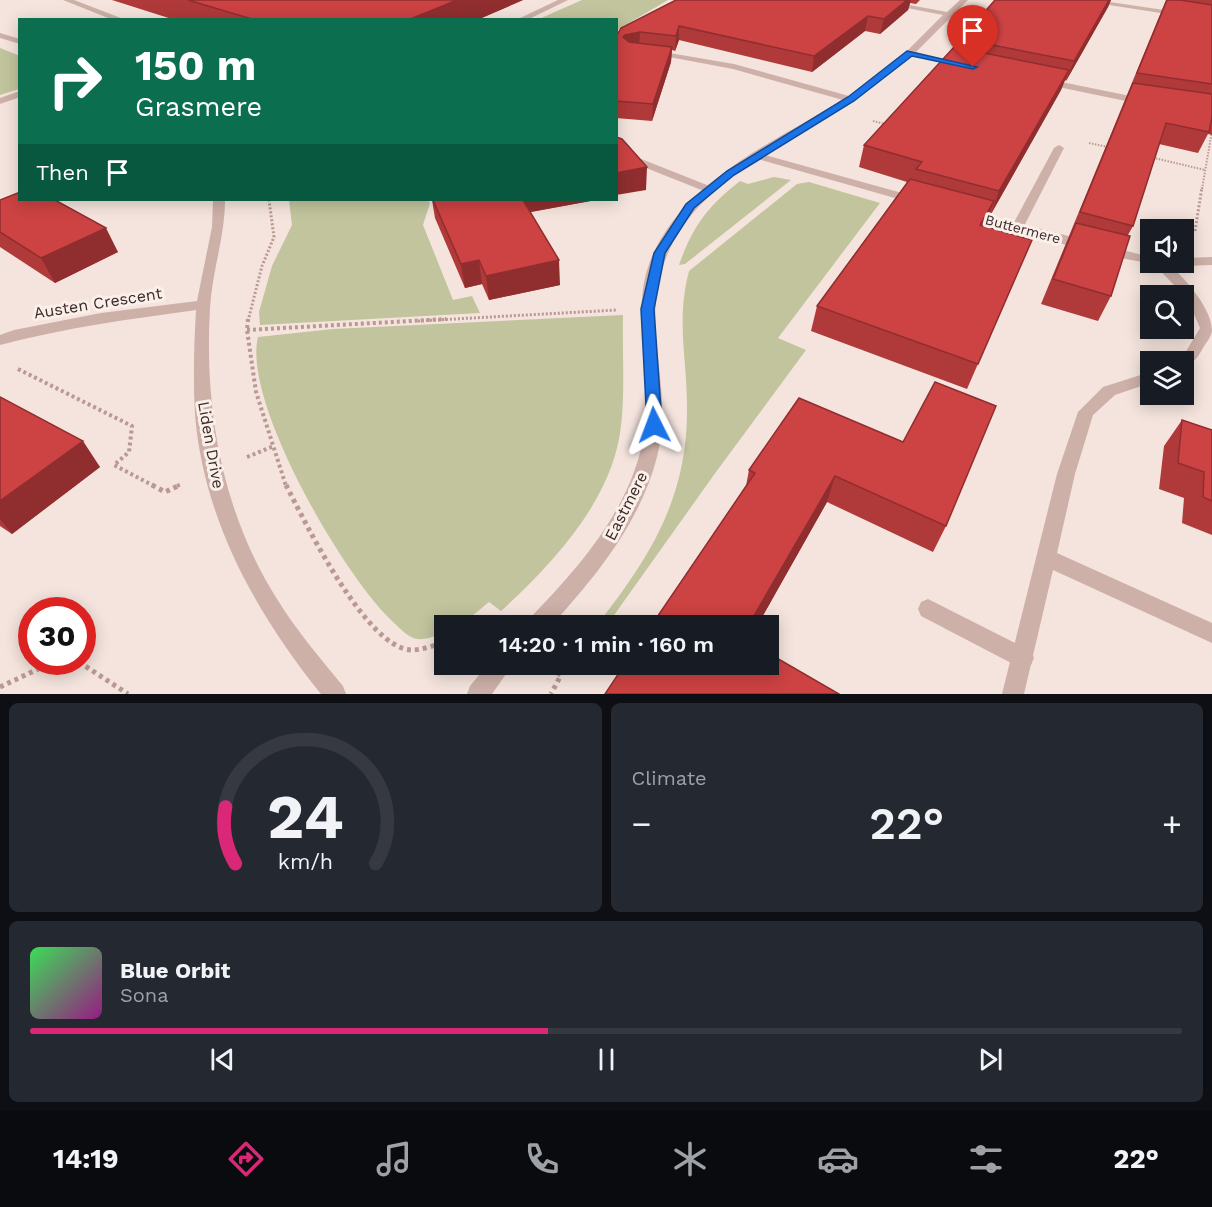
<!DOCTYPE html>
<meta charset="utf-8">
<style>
:root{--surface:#171b24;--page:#242831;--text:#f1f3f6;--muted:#9ea1a6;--line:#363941;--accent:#db2777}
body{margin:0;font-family:"Work Sans",sans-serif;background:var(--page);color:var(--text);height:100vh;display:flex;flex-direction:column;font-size:22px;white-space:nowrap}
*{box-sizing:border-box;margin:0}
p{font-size:20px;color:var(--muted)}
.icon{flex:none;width:33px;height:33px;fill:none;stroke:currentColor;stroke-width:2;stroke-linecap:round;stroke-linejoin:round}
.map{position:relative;height:694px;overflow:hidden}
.details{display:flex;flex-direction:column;gap:9px;padding:9px;background:#0d0f14;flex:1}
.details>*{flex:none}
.hud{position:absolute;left:18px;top:18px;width:600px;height:183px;border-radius:0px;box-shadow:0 3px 15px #0003;background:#0b6e4f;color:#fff;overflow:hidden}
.fabs{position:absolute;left:1140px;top:219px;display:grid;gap:12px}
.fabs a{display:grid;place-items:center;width:54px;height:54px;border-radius:0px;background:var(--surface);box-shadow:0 3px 15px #0003;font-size:30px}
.speed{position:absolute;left:18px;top:597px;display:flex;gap:12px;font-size:30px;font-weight:700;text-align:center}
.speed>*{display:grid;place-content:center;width:78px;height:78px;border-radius:50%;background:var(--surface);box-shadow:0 3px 15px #0003;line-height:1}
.speed .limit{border:9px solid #d22;background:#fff;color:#111}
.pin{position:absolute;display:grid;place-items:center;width:51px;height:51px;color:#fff;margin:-62px -26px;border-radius:50% 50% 50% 0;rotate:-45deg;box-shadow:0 0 6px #0007}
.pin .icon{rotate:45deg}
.me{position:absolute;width:66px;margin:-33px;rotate:357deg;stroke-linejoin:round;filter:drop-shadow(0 0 4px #0008)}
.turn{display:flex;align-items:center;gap:21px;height:126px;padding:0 18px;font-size:27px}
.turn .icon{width:78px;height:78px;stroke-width:2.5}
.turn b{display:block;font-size:42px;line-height:51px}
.then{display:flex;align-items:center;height:57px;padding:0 18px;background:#0003;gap:12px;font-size:22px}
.big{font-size:45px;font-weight:600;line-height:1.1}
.details .tile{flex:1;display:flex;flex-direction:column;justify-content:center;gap:9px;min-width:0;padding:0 21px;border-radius:9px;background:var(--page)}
.details .dial{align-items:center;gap:0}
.dial svg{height:156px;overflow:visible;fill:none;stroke:var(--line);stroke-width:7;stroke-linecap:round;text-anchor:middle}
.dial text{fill:var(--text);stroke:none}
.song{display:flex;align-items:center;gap:18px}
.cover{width:72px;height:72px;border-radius:9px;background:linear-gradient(135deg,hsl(130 70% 55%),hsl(310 70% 35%))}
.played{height:6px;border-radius:3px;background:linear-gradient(90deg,var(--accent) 45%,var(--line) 45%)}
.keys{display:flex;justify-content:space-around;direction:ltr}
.heat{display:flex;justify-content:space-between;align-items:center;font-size:33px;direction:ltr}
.details .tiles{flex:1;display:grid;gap:9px;grid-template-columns:1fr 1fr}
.tile:last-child{grid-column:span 2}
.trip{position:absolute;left:434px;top:615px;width:345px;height:60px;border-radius:0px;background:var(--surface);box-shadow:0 3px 15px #0003;font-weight:600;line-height:60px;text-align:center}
.dock{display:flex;height:96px;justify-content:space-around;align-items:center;background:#090b0e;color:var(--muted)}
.dock .icon{width:42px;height:42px}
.dock .active{color:var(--accent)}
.dock b{font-size:27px;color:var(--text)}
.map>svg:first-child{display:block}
</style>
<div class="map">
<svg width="1212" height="694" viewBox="0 0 1212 694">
<rect width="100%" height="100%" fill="#f4e4dd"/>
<g fill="#c1c49c">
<path d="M582,0h86l-51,30 -1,-10 -77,-1z"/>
<path d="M0,48l20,8 -1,33 -19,6z"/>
<path d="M774,177l17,3 -106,84 -6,1c14,-39 28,-58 61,-84l8,3z"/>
<path d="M809,182l71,21 -102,135 28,12 -90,122 -109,153h-10c53,-68 91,-127 90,-218 0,-49 -11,-86 2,-136l108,-87z"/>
<path d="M289,200h139l2,3 -7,22 30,75 19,-4 8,17 -220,12 -1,-13 13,-46 20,-41z"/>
<path d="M623,315c-1,38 3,87 -4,124 -13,68 -69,127 -118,172l-12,-9 -28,23 -17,1v7c-7,3 -19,7 -27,6 -9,-1 -18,-12 -25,-18 -48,-45 -150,-219 -134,-284l75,-8z"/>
</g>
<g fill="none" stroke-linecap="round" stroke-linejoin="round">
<g stroke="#b99992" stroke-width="2" stroke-dasharray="1.5 1.5" stroke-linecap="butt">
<path d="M873,121l16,4"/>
<path d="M1089,143l19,4"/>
<path d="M1150,157l55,13"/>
<path d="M1202,189l10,-58"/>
</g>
<g stroke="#b99992" stroke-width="3" stroke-dasharray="2 2" stroke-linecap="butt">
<path d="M1195,231l7,-44"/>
<path d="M248,321l14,-55 12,-29 -5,-37"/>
<path d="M418,321l199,-11"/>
</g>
<g stroke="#b99992" stroke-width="4" stroke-dasharray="3 3" stroke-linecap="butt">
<path d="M248,319l-1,11 9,62 30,94"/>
<path d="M247,330l199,-11"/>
<path d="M18,369l114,57 -3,26 -15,13 40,21"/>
<path d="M247,457l27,-11"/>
<path d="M177,486l5,-2"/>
</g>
<g stroke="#b99992" stroke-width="5" stroke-dasharray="4 4" stroke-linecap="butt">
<path d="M152,485l13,7 15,-7"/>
<path d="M286,485c19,37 81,165 126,165 10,0 22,-5 32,-7"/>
<path d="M79,662l49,32"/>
<path d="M544,664l17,11 -10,19"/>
<path d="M0,687l53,-25"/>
</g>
<g fill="#cdb0a8" fill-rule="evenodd">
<path d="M63,0h11l52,20h-13z"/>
<path d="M558,0h10l-41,20h-11z"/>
<path d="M1059,145l5,3 -41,80 -2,3h-8l-2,-3 43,-80z"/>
<path d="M616,149l96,38 2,2 -6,3 -4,-1 -88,-35z"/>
<path d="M928,599l103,52 3,7 -3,7 -8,4 -8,-4 -94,-49 -3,-7 3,-7z"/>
</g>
<g fill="#cdb0a8" fill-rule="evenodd">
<path d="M866,0h16l65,12 13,-12h8l-52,52 48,12 -4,3 -48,-11 -58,45 -89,54 155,43 2,2 -6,4 -158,-45c-70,45 -109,94 -102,180 4,39 11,78 1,118 -17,66 -61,119 -106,169h-24l2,-7c53,-55 105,-113 116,-191 11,-79 -29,-133 28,-207 44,-56 111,-85 170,-121l-110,-31 -85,-16 4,-3 82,14 115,32 50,-37 44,-44z"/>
<path d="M1077,0h19l116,17v4z"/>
<path d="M0,33l20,6v5l-20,-6z"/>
<path d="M1042,78l103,21 5,3 -5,3 -106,-22v-4z"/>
<path d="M20,91v6l-20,7v-6z"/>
<path d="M213,200h12c0,37 -13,71 -15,108 -6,102 12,204 67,291 19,31 43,59 66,87l3,8h-25c-65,-81 -117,-173 -126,-279 -2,-35 -1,-70 1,-105 -66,9 -132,18 -196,35v-10l14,-5 87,-17 96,-12 15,-74z"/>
<path d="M968,210l182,47v5h17c16,15 45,45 45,69 -1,6 -6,12 -9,17 -5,9 -9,15 -19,19v-5h-9l10,-9 15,-25 -12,-28 -34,-36 -51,-9 -139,-38 -2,-3z"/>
<path d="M1212,257v8l-28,1 -6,-4h6v-4z"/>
<path d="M1150,372v11l-35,12 -22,20 -18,59 -18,79 155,70v20l-159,-73 -29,124h-22l55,-220 21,-62 25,-25z"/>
<path d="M488,664h25l-21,30h-25l3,-8z"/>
</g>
</g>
<g fill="#b0393a">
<path d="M112,0h411l-46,20h-302z"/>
<path d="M676,0h244l-4,4 -6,-1 -2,7 -28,24 -15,-3 -53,41 -133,-32 -4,11 -3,-1 -1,12 -19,59 -36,-3v-81z"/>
<path d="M995,0h116l-3,7 -42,74 -1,-1 -4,10 -70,124h-2l-5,12 48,14 -65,149 -156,-58 6,-25 90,-124 -48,-15 5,-22 94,-97 3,-9z"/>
<path d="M1166,0h46v135l-4,-1 -10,19 -39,-9 -26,82 -5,9 -17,61 -13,25 -57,-17z"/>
<path d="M0,200l118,52 -63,31 -55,-36z"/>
<path d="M432,200h164l-66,12 30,73 -71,15 -7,-16 -17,4 -30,-70z"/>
<path d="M0,397l100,70 -88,67 -12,-8z"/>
<path d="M799,398l147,128 -13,26 -106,-50 -70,124h-106l95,-140 3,-16z"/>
<path d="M1182,420l30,10v105l-30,-12 2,-25 -25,-9 5,-43z"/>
</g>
<g fill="#902e2f">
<path d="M457,0h66l-46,20h-69z"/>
<path d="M907,0h4l-3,10 -28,24 4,-15z"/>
<path d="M1109,0h2l-3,7 -42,74 8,-20z"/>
<path d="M868,16l-3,15 -53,41 2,-16z"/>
<path d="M679,26v14l-4,11 1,-15z"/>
<path d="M640,32l-1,15 -14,3 -2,-13 2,-2z"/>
<path d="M672,47l-1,15 -19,59 1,-17z"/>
<path d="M1069,70l-8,20 -70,124 8,-23z"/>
<path d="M647,167l-1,23 -30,5v-22z"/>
<path d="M519,200h77l-76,14z"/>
<path d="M994,201l-9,23 -14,25 9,-24z"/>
<path d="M106,228l12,24 -63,31 -14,-25z"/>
<path d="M479,260l3,24 -17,4 -4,-24z"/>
<path d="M559,260l1,25 -71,15 -3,-24z"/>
<path d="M83,441l17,26 -88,67 -12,-15v-18z"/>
<path d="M835,476l-8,26 -70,124h-9z"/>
</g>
<g fill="#cd4243" stroke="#902e2f" stroke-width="1.5">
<path d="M188,0h269l-49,20h-153z"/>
<path d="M676,0h231l-23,19 -16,-3 -54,40 -135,-30 -3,10 -36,-4 -15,3 -2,2 6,5 43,5 -19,57 -37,-3v-64l5,-9z"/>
<path d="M995,0h114l-35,61 -113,-22z"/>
<path d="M1167,0h13l32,5v79l-75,-11z"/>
<path d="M954,47l115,23 -70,121 -83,-22 6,-7 -58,-17z"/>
<path d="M1133,83l79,11v23l-3,15 -43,-9 -33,103 -53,-14z"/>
<path d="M616,137l6,2 25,28 -31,6z"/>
<path d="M910,179l84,22 -14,24 52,15 -54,124 -161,-58z"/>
<path d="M20,192v8h35l51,28 -65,30 -41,-26v-32z"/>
<path d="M433,200h90l36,60 -73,16 -7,-16 -18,4z"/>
<path d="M1076,223l54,13 -19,60 -58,-17z"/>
<path d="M935,382l61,24 -50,120 -111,-50 -87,150h-97l104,-153 -6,-3 50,-72 104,44z"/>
<path d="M0,397l83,44 -83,60z"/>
<path d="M1182,420l30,10v71l-9,-4 1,-25 -26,-9z"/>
<path d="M768,653l71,41h-234l20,-30h143z"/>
</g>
<path fill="#1a73e8" stroke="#114b97" stroke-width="1.5" d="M907,51l70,16 -4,2 -61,-13 -58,45 -120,74 -40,33 -29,45 -11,56 8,116 -2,4h-11l-2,-4 -6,-116 13,-56 32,-49 41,-33 121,-74z"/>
<g text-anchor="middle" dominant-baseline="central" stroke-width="6" stroke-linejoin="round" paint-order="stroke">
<g font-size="14" fill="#3a2a29" stroke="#fbefea">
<text transform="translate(1023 229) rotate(15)">Buttermere</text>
</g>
<g font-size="16" fill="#3a2a29" stroke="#fbefea">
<text transform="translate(98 303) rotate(-9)">Austen Crescent</text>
<text transform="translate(211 445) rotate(80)">Liden Drive</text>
<text transform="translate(626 506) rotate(-63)">Eastmere</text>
</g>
</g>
</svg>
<div class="fabs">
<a><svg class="icon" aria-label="sound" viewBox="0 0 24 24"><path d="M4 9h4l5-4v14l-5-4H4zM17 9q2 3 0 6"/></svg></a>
<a><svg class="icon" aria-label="search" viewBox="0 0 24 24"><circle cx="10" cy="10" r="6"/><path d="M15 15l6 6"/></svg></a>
<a><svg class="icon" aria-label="layers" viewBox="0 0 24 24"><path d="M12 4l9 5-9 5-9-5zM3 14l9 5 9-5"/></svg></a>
</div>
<div class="speed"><div class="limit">30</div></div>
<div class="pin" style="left:973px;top:67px;background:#d93025"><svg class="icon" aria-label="arrive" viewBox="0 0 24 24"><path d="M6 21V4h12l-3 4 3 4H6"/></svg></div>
<svg class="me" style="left:654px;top:425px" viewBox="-20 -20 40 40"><path d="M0-17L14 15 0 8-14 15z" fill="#1a73e8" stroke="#fff" stroke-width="4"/></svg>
<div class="trip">14:20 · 1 min · 160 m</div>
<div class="hud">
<div class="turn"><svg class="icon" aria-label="right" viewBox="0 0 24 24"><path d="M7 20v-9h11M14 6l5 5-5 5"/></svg><div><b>150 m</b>Grasmere</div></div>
<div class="then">Then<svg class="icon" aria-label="arrive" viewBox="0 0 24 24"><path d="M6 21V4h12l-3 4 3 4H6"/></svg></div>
</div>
</div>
<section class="details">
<div class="tiles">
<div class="tile dial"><svg viewBox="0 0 100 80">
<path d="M14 69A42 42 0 1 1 86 69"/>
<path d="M14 69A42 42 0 0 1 9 40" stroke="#db2777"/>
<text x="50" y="56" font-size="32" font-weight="700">24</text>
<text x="50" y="72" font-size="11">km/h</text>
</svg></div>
<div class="tile"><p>Climate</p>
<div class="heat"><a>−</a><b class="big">22°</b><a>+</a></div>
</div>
<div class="tile">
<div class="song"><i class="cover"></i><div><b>Blue Orbit</b><p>Sona</p></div></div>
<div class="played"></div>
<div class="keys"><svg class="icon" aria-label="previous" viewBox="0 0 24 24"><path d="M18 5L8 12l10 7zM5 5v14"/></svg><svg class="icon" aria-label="pause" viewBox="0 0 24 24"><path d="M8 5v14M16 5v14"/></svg><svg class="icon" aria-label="next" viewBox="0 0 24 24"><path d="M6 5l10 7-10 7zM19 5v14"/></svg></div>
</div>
</div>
</section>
<nav class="dock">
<b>14:19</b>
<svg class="icon active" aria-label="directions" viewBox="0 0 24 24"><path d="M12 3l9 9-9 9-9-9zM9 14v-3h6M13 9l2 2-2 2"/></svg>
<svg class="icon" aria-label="music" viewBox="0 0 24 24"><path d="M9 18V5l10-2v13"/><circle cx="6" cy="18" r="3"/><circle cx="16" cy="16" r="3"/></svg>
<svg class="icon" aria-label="phone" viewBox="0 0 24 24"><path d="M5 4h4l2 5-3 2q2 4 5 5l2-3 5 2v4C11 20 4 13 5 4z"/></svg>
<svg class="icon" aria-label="climate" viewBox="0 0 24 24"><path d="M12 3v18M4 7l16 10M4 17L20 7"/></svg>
<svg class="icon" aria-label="car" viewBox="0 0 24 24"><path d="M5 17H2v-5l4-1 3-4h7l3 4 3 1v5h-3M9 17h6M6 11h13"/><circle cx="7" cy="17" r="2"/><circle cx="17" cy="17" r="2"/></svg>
<svg class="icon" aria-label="filters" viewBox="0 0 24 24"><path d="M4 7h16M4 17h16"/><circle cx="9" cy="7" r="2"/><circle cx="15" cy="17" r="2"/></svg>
<b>22°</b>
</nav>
